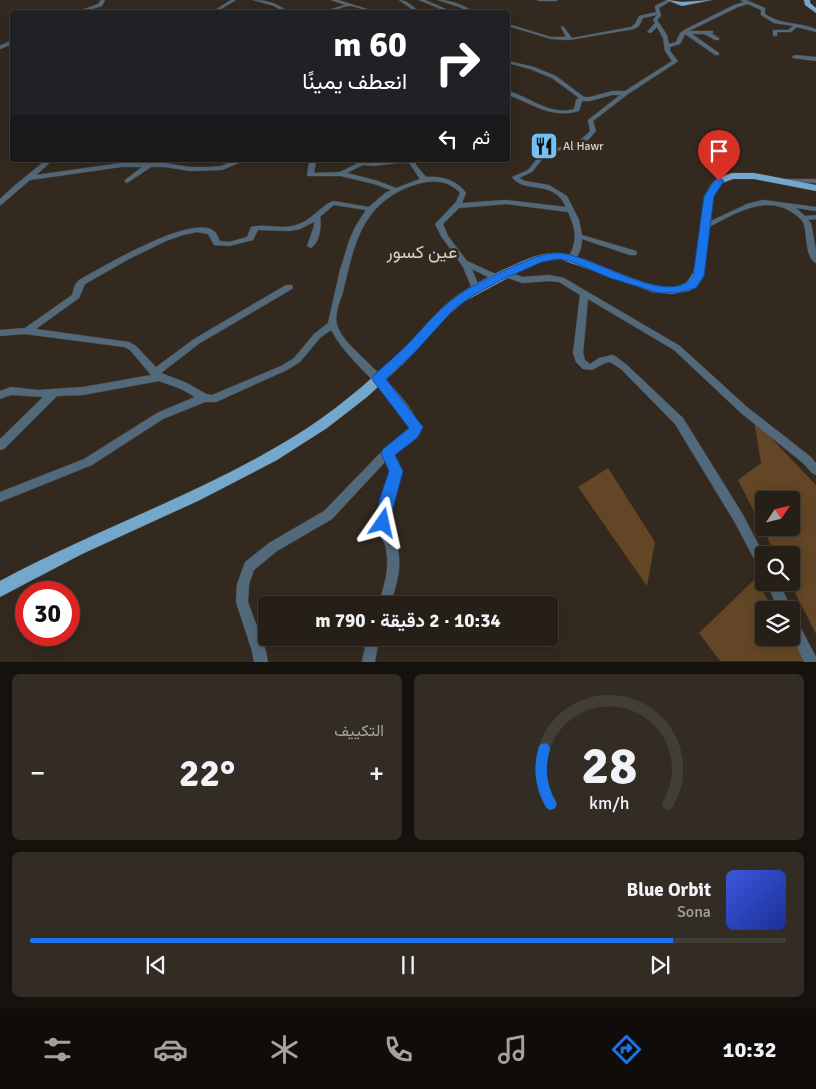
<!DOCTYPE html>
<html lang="ar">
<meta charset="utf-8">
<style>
:root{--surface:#261f17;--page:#322c24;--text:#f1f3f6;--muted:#a4a2a1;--line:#423d36;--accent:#1a73e8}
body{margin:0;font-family:Signika,Vazirmatn,sans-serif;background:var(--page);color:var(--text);direction:rtl;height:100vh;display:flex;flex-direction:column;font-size:19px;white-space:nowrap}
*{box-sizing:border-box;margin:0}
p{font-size:16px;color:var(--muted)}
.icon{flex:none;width:28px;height:28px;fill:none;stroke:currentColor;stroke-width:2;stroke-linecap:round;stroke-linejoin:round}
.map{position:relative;height:662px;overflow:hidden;direction:ltr}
.panel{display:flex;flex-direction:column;gap:12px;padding:12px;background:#15110d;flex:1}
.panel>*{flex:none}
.guide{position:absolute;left:10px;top:10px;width:500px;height:152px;border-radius:5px;box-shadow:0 2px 12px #0003,0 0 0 1px var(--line);direction:rtl;background:#202124;color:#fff;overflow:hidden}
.needle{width:32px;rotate:55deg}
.tools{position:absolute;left:755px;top:491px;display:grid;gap:10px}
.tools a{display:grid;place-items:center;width:45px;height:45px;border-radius:5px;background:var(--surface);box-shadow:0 2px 12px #0003,0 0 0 1px var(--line);font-size:25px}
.speed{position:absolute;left:15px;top:581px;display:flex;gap:10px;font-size:25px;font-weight:700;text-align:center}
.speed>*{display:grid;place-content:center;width:65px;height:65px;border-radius:50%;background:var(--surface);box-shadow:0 2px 12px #0003,0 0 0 1px var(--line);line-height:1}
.speed .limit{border:8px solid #d22;background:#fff;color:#111}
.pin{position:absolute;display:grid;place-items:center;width:42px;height:42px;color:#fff;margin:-51px -21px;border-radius:50% 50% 50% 0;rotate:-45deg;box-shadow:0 0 5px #0007}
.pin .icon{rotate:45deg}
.me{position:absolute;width:55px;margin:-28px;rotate:11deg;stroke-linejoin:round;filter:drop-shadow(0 0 4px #0008)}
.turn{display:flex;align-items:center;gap:18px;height:105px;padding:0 20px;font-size:22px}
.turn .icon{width:65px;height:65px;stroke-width:2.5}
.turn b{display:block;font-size:35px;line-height:42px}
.then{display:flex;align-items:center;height:48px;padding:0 20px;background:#0003;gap:10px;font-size:19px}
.big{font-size:38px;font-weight:700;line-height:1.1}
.panel .widget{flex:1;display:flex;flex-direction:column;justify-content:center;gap:8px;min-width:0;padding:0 18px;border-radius:8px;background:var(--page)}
.panel .dial{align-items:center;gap:0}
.dial svg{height:130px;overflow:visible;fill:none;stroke:var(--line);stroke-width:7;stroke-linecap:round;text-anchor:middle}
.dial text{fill:var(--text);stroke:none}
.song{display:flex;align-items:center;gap:15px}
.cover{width:60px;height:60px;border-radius:8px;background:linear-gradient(135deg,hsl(230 70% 55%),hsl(230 70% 35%))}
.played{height:5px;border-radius:2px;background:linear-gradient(90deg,var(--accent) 85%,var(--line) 85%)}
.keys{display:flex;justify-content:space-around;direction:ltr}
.heat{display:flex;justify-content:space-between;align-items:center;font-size:28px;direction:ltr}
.panel .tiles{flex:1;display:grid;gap:12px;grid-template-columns:1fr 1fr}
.widget:last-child{grid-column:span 2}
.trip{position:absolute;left:258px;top:596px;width:300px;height:50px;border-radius:5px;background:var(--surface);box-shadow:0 2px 12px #0003,0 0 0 1px var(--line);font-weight:700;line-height:50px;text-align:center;direction:rtl}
.tabs{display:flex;height:80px;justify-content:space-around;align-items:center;background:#0f0c09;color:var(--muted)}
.tabs .icon{width:35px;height:35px}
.tabs .active{color:var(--accent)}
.tabs b{font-size:22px;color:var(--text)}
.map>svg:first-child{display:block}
</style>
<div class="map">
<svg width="816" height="662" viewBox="0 0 816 662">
<rect width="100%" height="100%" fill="#33291f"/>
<g fill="#634625" fill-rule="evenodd">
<path d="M754,420l62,65v149l-26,-51 1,-28h-15l-38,-75 23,-17zM764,500h27v28h-27z"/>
<path d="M608,468l47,74 -8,44 -69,-99z"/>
<path d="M755,579l19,31h-10v28h27l14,23h-85l-21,-28z"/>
</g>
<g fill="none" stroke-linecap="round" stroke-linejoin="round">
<g stroke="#4d443a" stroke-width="1">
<g id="minor">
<path d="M101,0h4l-3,6 -21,6h-5l22,-8z"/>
<path d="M231,0h5l-20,12h-4z"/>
<path d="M253,0c13,0 25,3 35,12h-4l-10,-6z"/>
<path d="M331,0h7l39,12c-9,1 -19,-6 -28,-6 -9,1 -16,6 -25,6v-1l21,-6z"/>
<path d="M399,0c8,0 12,6 19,10 4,2 11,0 16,2h-18z"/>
<path d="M419,0h6l28,12h-5z"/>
<path d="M438,0c13,0 26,5 36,12h-4l-11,-5z"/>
<path d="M537,0h21l-2,1h-17z"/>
<path d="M667,0h5l-13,8 2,8 -4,4 10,15 2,9 7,-2 4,-9 6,-4 48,-24 10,-3 -4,-2h6l19,8v6c16,11 34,8 51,15v3l-19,-5 -6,5h-14v4h-4v-6h15l5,-4 -19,-3 -13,-8v-5l-13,-6 -10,3 -49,24h24v2h-2l8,5v2h-4l-11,-6h-12l27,19v2h-4l-30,-21 -5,10 -10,3v4l8,10 -1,1 -49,32 -35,27 3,10 -7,8 -11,8 -31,6 -15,19 -13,6 6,3 24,4 18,11 12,24 3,15 54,16 1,2 -1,2h-6l-48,-16c0,8 -3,19 -10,21h-3l-1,-2c10,-18 8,-28 0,-46l-62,-8 -47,4 -16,16 5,12 19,25 33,15 1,2 -4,3 -3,-1 -22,-11 8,20 -4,3 -3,-1 -10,-24 -22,-31 -6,-12 21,-22 4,-9c-13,-15 -32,-13 -49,-7 -50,19 -57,59 -68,106 -3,9 -9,24 -6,33 4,12 14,21 23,30 21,21 53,47 61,76l-1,3 -27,21 8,16c-3,17 -14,36 -12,54 1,8 6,14 8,22 6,19 -1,40 -7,58h-12c6,-18 12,-37 8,-56 -2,-9 -8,-17 -9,-26 0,-18 10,-35 14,-52l-5,-10 -54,58 -55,32 -23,19 -5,14 -1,18 18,49 2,11h-14l-2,-11 -16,-49 1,-18 8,-22 24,-19 55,-32 59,-61 28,-20c-4,-13 -14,-23 -22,-33 -20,-22 -44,-41 -58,-67l-11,8 -20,24 -13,8 -71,32h-11l-42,17 -71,46 -92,37v-10l84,-33 73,-46 38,-16 -14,-8 -22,-8 -76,14 -26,1 -53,53 -4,1v-11l43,-42 -32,-2 -11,4v-8l11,-4 27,3 45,-3 68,-12 -21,-25 -6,-3 -99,-13 -25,2v-6l25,-2 47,-33 3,-10 4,-5c22,-12 113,-67 135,-49 3,2 4,7 6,10l9,1 18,-5 4,-10c15,-4 30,3 45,-2 15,-4 23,-18 37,-24l36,6 16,-14 6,-3 -17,-6 -33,-8h-33l-1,-1 2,-12 -9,-3 15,1 1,1 -2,11 26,-1 22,-11 12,2 19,-3h22l1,5 10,12c16,-1 31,3 40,16l-4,10 44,-3 60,7c-13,-29 -41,-12 -54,-30l16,-7 15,-19c21,-6 31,-3 47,-20l-2,-11 32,-25h-8l-22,6h-8l-3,10c-28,8 -46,-7 -71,-16v-4c22,6 42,25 66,18l2,-9 3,-2 -27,-20 -22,-9 -22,-6v-2l26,6 22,9 28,21h6l22,-6h13l47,-30 -7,-10 -2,-13 -6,-11 -6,6 -4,-1 8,-9 -2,-3 4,-5 -14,3 -4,8 -5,3 -65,11 -18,-1 -43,-13v-2l43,13h15l-5,-10 2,-1 9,12 59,-11 4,-3 4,-8 17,-4 -1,-6zM398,163h11l11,16 -24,9 -18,-7 -31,-8 16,-8 11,1zM334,205l32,5 -11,17 -6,14 -9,29 -12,53 -14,11 -20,24 -13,8 -69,29 -6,-1 -19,-11 -26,-10 39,-30 92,-54 1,-2 -1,-2h-6l-92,54 -38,28 -20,-21 -7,-4 -93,-13 43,-31 6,-14 44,-25 37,-18 17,-6 14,-3 11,2 6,11 15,1 24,-6 5,-10 31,1 11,-2 14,-7v4l-7,20 4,2c8,-4 11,-22 9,-31z"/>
<path d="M10,41h2v3l-12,5v-3z"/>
<path d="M795,55l21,2v4l-23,-3 -1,-1z"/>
<path d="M46,160h7l-17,15 85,-12h44l25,4h18l13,-1 16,-6h9l-24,10 -32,1 -25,-4h-14l-24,16 -2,-1v-2l17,-13h-21l-91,13 -28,24 -2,1v-6l13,-12z"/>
<path d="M783,179h33v4l-35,-1 -1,-1z"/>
<path d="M763,200l53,7v4l-20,-3 9,8 11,-1v4l-8,1 3,3 5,27v13c-11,-5 -9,-28 -12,-39 -3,-6 -9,-10 -14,-13 -28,-16 -57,4 -83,17h-3l-4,-2 47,-22z"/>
<path d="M505,271l18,6 26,-2 15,3 116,68 67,61 64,50 5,6v12l-4,-2 -9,-10 -62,-50 -67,-63 -86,-51 -5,54 2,7 5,4 9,-6 13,-3 3,1 12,9 56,53 59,95 22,42v17l-4,-2 -26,-49 -59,-97 -54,-55 -11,-7 -5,1 -13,7 -9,-1 -7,-7 -3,-9 7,-58 -21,-13 -10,-1 -27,2 -20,-7 -1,-2 1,-2z"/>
<path d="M766,582h13l13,28 -1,2v-2h-12z"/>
<path d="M791,615l4,2 21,40v5h-12l-13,-27z"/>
<path d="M367,638h12l-4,24h-13z"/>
</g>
</g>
<g stroke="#4d443a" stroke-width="1">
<g id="major">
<path d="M667,0l15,2 30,-2 -30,6z"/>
<path d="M804,0h6v3l6,5v5l-11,-8z"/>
<path d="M732,173h22l62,12v6l-62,-12h-21l-11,4 -9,13 -9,80 -13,14 -3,1 -16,3 -19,-2 -93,-33 -16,2 -14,5 -65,35 -16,13 -45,49 -37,34 -40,31 -50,32 -77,40 -118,54 -82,43v-16c100,-54 210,-90 306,-152 38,-25 73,-56 105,-88 13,-13 24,-28 39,-40 19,-15 42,-26 64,-36 13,-6 29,-13 44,-12 32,1 102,48 127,30 23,-15 6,-80 30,-103 4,-3 12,-5 17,-7z"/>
</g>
</g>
<use href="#minor" fill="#51697b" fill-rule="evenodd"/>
<use href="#major" fill="#73a7cb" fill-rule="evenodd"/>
</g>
<path fill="#1a73e8" stroke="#114b97" d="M719,178l5,3 -10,15 -10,80 -8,12 -19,5h-18l-49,-15 -40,-17 -12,-2 -16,3 -41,18 -29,16 -18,13 -39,43 -29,27 37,48 -6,11 -22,17 8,16 -15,56 -5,2 -5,-2c-6,-13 7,-42 11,-56l-8,-18 2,-4 26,-21 -35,-46 -2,-4 2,-3c11,-10 23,-20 34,-31 13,-13 25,-29 40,-41 19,-16 44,-27 66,-37 14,-6 28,-13 44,-13 32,0 112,57 135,23l11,-80 12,-17z"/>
<defs>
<g id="restaurant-square" transform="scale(1.4375)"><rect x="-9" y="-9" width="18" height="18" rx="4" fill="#72c1f5" stroke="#33291f"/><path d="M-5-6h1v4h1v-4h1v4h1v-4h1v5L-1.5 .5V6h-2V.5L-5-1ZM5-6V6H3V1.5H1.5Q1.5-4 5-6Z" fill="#111"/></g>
</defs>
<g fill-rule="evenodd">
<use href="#restaurant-square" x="544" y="146"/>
</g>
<g text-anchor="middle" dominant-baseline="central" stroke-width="5" stroke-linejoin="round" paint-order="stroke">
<g font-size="12" fill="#d7d0ca" stroke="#33291f" text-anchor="start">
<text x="563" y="146">Al Hawr</text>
</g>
<g font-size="18" fill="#d7d0ca" stroke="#33291f">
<text x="422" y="252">عين كسور</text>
</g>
</g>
</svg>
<div class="tools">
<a><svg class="needle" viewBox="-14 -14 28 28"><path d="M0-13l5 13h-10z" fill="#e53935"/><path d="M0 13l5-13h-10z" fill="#a4a2a1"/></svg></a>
<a><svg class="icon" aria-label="search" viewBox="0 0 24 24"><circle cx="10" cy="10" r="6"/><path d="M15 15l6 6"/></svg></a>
<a><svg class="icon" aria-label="layers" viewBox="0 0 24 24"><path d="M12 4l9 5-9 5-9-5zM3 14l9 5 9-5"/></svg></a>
</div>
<div class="speed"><div class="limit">30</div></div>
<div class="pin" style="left:719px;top:181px;background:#d93025"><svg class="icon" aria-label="arrive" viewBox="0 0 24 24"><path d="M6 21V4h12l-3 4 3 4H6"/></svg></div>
<svg class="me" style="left:383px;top:523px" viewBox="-20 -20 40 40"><path d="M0-17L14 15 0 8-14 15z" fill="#1a73e8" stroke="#fff" stroke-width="4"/></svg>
<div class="trip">10:34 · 2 دقيقة · 790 m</div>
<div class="guide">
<div class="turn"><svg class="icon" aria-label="right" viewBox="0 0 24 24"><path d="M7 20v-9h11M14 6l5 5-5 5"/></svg><div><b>60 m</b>انعطف يمينًا</div></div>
<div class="then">ثم<svg class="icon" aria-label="left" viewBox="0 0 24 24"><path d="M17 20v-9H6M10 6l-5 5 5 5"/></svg></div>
</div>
</div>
<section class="panel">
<div class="tiles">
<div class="widget dial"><svg viewBox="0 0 100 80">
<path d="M14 69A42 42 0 1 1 86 69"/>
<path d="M14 69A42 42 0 0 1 10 35" stroke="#1a73e8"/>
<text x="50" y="56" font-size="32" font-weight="700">28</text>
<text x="50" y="72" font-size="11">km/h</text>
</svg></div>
<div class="widget"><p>التكييف</p>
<div class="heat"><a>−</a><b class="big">22°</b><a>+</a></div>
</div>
<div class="widget">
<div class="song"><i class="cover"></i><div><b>Blue Orbit</b><p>Sona</p></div></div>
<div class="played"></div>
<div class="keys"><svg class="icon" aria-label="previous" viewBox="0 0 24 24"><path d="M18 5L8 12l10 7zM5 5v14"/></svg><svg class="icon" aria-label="pause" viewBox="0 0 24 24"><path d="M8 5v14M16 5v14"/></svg><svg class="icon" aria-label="next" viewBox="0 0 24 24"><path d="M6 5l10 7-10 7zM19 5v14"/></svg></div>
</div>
</div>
</section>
<nav class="tabs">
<b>10:32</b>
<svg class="icon active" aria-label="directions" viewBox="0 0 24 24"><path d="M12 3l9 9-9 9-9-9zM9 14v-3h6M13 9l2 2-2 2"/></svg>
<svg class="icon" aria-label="music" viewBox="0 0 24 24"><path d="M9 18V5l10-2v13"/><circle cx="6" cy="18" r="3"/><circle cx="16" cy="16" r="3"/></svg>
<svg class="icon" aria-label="phone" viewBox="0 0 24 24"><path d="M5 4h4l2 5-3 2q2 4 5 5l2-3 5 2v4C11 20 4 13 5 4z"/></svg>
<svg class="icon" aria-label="climate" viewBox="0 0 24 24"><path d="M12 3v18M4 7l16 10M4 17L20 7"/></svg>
<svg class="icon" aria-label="car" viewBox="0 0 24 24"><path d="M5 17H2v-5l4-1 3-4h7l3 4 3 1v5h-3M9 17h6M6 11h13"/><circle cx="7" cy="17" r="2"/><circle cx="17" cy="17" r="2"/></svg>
<svg class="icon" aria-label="filters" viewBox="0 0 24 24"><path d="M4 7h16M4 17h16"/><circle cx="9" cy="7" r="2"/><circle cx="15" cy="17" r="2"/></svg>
</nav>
